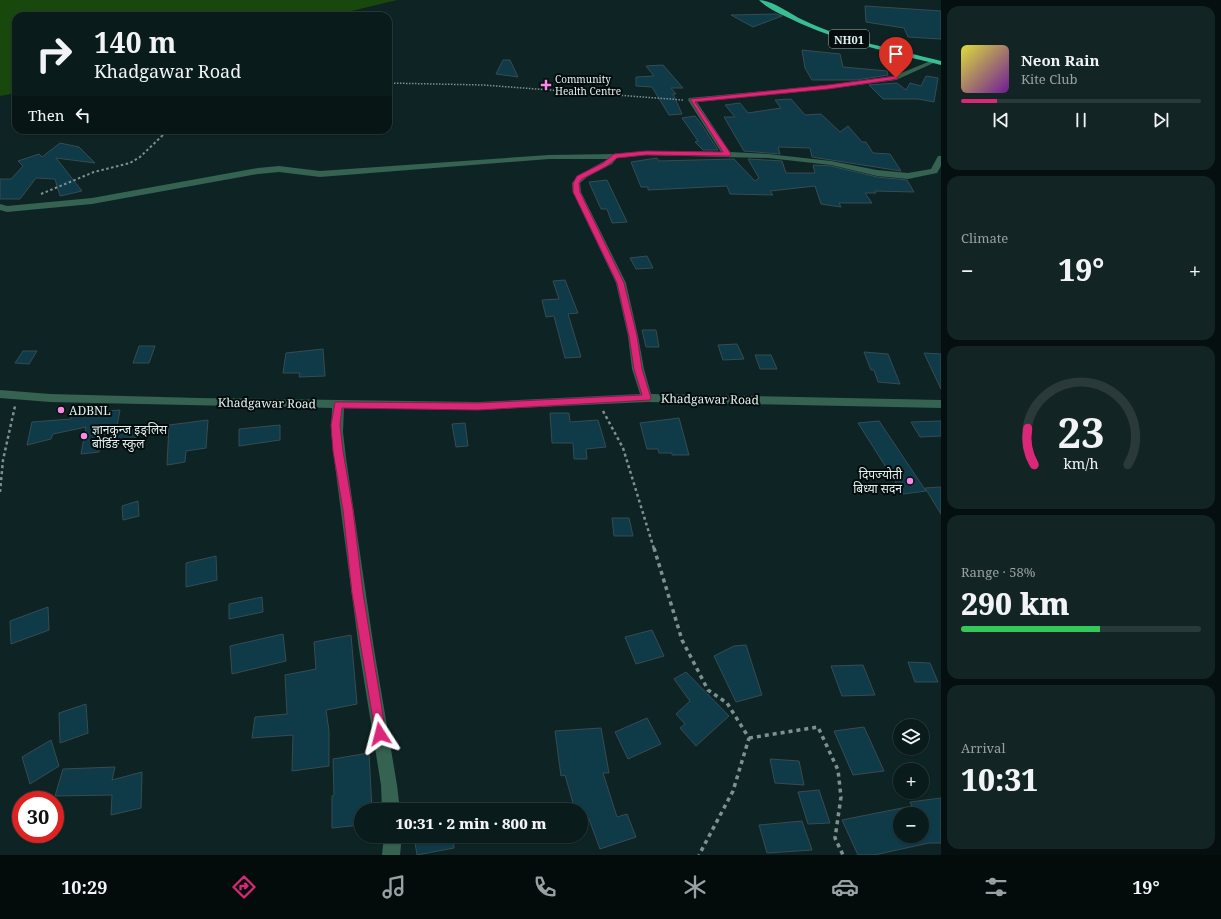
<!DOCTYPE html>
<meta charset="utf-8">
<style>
:root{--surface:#0a1b1b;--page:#132424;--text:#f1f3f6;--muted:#99a1a3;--line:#2a393a;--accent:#db2777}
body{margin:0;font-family:"Noto Serif","Noto Sans Devanagari",serif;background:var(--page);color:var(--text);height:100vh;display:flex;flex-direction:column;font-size:15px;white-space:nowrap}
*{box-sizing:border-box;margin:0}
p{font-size:13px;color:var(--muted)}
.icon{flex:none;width:22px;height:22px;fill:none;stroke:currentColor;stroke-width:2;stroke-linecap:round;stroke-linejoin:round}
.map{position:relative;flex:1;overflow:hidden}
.details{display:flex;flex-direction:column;gap:6px;padding:6px;background:#060f0f;width:280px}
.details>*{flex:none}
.hud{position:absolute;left:12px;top:12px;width:380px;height:122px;border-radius:12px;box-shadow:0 1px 3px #0004,0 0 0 1px var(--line);background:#0a1b1b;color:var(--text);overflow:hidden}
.tools{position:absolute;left:893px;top:719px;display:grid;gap:8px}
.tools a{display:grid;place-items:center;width:36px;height:36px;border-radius:50%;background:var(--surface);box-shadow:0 1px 3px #0004,0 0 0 1px var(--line);font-size:20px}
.speed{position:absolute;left:12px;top:791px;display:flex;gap:8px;font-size:20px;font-weight:700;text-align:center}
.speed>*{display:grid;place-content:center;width:52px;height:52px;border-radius:50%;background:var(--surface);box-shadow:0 1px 3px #0004,0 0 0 1px var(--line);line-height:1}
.speed .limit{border:6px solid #d22;background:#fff;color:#111}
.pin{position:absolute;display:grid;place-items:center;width:34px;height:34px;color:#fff;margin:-41px -17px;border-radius:50% 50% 50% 0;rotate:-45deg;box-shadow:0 0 4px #0007}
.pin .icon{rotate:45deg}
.me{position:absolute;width:44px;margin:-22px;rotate:351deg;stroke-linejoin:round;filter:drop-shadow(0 0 3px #0008)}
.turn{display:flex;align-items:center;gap:14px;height:84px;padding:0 16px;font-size:18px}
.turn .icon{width:52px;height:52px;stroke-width:2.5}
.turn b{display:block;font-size:28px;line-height:34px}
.then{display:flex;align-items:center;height:38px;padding:0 16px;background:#0003;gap:8px;font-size:15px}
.big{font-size:30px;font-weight:800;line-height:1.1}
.details .card{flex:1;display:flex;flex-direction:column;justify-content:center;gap:6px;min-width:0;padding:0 14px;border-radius:12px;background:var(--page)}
.details .dial{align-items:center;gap:0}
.dial svg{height:104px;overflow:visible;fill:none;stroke:var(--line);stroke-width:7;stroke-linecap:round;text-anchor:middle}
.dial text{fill:var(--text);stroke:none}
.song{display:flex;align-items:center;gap:12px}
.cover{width:48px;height:48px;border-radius:6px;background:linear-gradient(135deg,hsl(60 70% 55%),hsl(280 70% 35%))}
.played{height:4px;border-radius:2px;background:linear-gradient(90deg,var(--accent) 15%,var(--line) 15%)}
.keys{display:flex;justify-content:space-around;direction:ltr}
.heat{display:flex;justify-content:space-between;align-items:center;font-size:22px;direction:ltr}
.charge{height:6px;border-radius:3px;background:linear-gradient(90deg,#34c759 58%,var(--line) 0)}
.trip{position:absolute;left:354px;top:803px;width:234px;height:40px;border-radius:20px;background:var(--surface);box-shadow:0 1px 3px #0004,0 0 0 1px var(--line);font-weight:800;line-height:40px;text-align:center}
.tab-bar{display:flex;height:64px;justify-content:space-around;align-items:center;background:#040b0b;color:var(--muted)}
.tab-bar .icon{width:28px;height:28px}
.tab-bar .current{color:var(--accent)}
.tab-bar b{font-size:18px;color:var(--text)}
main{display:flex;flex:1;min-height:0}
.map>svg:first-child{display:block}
</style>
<main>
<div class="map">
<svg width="941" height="855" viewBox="0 0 941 855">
<rect width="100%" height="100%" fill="#0e2424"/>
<path fill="#18480b" d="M0,0h397l-66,16h-315v77l-16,3z"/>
<g fill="#0f3a47" stroke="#374b53" fill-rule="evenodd">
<path d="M865,6l76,5v28l-33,-2 -4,-9 -38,-6z"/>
<path d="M776,14l6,2 -29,11 -22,-12z"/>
<path d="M802,50l38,4 3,13 44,4 1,4 -32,5h-44l-7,-12z"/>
<path d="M503,60h7l8,17 -22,-3z"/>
<path d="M663,65l20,23h-12l5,6h-3l9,20 -13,1 -17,-28 -16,-1v-9l18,-1 -8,-10z"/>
<path d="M926,76l12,2 -4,24 -16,-3h-35l-14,-14 28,-2 9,7 4,-7 11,3z"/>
<path d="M791,99l14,16 16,-1 19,18 8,-6 14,16h4l7,11 17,1 11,17 -89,-14 -2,-9 -32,-1 2,7 -36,-3 -20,-34h11l-10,-12 15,-2 8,10 33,-5 -6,-8z"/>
<path d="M695,116l5,6 18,28h-15l-8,-8 3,-1 -16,-23z"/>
<path d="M60,143l19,4 16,16 -39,-5 26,33 -22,5 -5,-17 -19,-1 -16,21h-20v-20h11l12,-13 -5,-5 21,-7 3,3z"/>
<path d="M657,158l2,3 75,-2 21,22 4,-3 -11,-19 34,2 4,12h29l-2,-8 18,1 46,11 30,3 7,12 -39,-1 1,2h-11l7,10h-33l2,4 -20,-3 -6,-18 -45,5 3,4 -43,-1 -3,-8 -79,4v-3h-7l-10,-25z"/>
<path d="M607,180l9,19 11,23 -15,1 -5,-14h-6l-12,-27z"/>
<path d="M647,256l6,12 -17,1 -6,-11z"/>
<path d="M565,280l13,33 -10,1 13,43 -16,1 -11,-42 -8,1 -4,-17 17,-1 -6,-18z"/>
<path d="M642,330h14l3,17h-13z"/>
<path d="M737,344l7,15 -21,1 -5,-15z"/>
<path d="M139,346h16l-6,17h-16z"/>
<path d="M323,349l2,27 -26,1 1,-4h-17l3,-20z"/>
<path d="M23,351h14l-8,13 -14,-1z"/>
<path d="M864,352l24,2 12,30 -22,-2 -4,-12h-3z"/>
<path d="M924,353l17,1v35z"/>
<path d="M755,355h16l6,14h-17z"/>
<path d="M120,410l-3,16 23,-1 -4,13 -35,1 -2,13 -18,2 5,-27 -33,7 -2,5 -24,6 5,-23 39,-3v-3l12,-3z"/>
<path d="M550,413h19l1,9 28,-2 8,27 -20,2 1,10h-13l-1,-16h-21z"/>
<path d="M679,418l10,37h-17v-2h-13l-1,-4h-11l-7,-26z"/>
<path d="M208,420l-2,28 -20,3 -1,11 -18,3 2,-40z"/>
<path d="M879,421l47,70 -23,3 -45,-71z"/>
<path d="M941,421v15l-21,1 -9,-15z"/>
<path d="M465,423l3,23 -12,1 -4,-23z"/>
<path d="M280,425v15l-41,6v-17z"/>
<path d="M941,487v27l-16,-26z"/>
<path d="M138,501l1,15 -16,4 -1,-14z"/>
<path d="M612,518h17l4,18h-19z"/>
<path d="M216,556l1,24 -31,7v-24z"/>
<path d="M262,597l1,15 -34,7v-15z"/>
<path d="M48,607l1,23 -38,14 -1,-23z"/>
<path d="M652,630l12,26 -28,8 -11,-27z"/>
<path d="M283,634l3,27 -54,13 -2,-28z"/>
<path d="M351,635l6,69 -31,6 3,21v35l-37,5 1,-36 -41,3 3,-21 32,-3 -2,-39 31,-6 -2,-27z"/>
<path d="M746,645l16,50 -26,7 -22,-46 20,-10z"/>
<path d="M908,662l22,1 8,19h-23z"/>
<path d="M863,665l12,30 -33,1 -11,-30z"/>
<path d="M686,672l43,44 -33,30 -16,-18 5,-4 -9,-10 14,-13 -16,-22z"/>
<path d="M86,704l2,29 -28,10 -1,-30z"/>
<path d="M647,718l14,26 -33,15 -13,-27z"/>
<path d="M864,727l20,44 -31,4 -19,-44z"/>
<path d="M601,728l8,45h-6l14,44 10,-3 9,23 -36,12 -11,-30 -8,2v-11h-6l-10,-35 -4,1 -6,-45z"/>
<path d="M51,740l8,26 -29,18 -8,-27z"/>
<path d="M369,753l3,57h-11v15l-29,3v-32l2,-1 -1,-36z"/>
<path d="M770,759l29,2 5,24 -29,-2z"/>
<path d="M115,767l-3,13 30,-8 -1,36 -30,7 1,-20 -57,1 8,-27z"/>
<path d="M819,790l11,33 -22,1 -10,-32z"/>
<path d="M941,798v45h-12l-55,12h-16l-16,-35 70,-14 -2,-4zM900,814h22v22h-22z"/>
<path d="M802,821l10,29 -45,3 -8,-28z"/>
<path d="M414,836h39l1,12 -37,7z"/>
</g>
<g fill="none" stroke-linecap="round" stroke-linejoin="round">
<g stroke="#7f9090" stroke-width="1.5" stroke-dasharray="1.5 1.5" stroke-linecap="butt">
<path d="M388,83l95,2 200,15"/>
<path d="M162,136l7,-6"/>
</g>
<path stroke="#7f9090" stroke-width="2" stroke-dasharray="2.5 2.5" stroke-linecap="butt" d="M41,194l53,-22 36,-9 10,-6 23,-22"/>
<g stroke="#7f9090" stroke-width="2.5" stroke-dasharray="3 3" stroke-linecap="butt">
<path d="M603,411l20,37 31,101"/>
<path d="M0,492l3,-32 12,-54"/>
</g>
<g stroke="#7f9090" stroke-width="3.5" stroke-dasharray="4 4" stroke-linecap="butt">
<path d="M654,548l28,92 26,50 19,13 22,35 -16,53 -34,64"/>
<path d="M749,738l69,-11 20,43 3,27 -6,41 8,17"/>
</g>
<g fill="#356251" fill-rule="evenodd">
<path d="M933,60l5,1 -42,19 -68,9 -131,13 33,50 38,2 63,7 46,9 31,3 23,-4 7,-13h3v10l-4,7 -29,6 -31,-3 -46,-11 -63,-7 -122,-3 -29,3 -5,6 -25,13 -7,6 1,9 45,91 12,53 6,33 7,25 290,6v8l-294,-6 -169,8 -134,-2 -1,24 3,26 28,191 23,136 3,25h-18l-1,-25 -22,-136 -25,-191 -3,-26 1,-24 -282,-6 -50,-4v-8l50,4 149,4 279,4 162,-8 -8,-25 -4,-33 -12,-53 -43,-91 -1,-9 9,-9 27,-15h-59l-229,18 -41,-5 -21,2 -166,30 -85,8 -7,-2v-6l7,2 85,-8 166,-30 21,-2 41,5 229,-16 65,-1 32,-3 75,1 -33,-52 1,-2 139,-13 66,-9z"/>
<path d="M384,836h18l-2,19h-18z"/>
</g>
<path fill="#3bbd94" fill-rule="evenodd" d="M759,0c13,0 31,14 44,20 43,21 92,29 138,41v4c-51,-13 -103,-23 -150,-46 -11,-5 -24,-11 -32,-19z"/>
</g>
<path fill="#db2777" stroke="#8e194d" d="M896,76l2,3 -70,10 -133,13 36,52 -1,2 -84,-1 -29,3 -10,8 -25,13 -3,4 1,9 44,91 13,53 5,33 9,29 -1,2 -172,10 -136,-2 -2,17 3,26 10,59 10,83 23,141 -2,4 -4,2 -4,-2 -24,-145 -9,-83 -10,-59 -2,-26 4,-23 143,1 164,-8 -8,-26 -5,-33 -12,-53 -44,-91v-9l4,-7 26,-13 11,-9 32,-3 77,1 -33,-53 138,-14z"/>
<g fill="#fb87e6" stroke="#040c0c" stroke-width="1.5">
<path d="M544 79h4v4h4v4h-4v4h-4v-4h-4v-4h4z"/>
<circle cx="61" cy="410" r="4"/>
<circle cx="84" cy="436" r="4"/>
<circle cx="910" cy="481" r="4"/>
</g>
<g text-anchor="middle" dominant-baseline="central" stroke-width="4" stroke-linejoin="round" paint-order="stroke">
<g font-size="10" fill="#e3f1f1" stroke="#040c0c" text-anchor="start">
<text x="555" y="79">Community<tspan x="555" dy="12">Health Centre</tspan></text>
</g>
<rect fill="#040c0c" stroke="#a0acac" stroke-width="1" x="829" y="30" width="40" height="18" rx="3"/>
<g font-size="11" font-weight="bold" fill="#e3f1f1">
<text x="849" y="39">NH01</text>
</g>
<g font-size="12" fill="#e3f1f1" stroke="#040c0c">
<text transform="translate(710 399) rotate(1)">Khadgawar Road</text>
<text transform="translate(267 403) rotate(1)">Khadgawar Road</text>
</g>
<g font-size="12" fill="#e3f1f1" stroke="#040c0c" text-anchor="start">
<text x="69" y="410">ADBNL</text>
<text x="92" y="429">ज्ञानकुन्ज इङ्लिस<tspan x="92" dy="14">बोर्डिङ स्कुल</tspan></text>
<text x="902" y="474" text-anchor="end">दिपज्योती<tspan x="902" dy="14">बिध्या सदन</tspan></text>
</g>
</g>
</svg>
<div class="tools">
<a><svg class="icon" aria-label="layers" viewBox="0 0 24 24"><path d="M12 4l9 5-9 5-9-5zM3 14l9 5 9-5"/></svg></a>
<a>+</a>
<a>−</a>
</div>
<div class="speed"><div class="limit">30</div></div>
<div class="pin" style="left:896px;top:78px;background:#d93025"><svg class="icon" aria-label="arrive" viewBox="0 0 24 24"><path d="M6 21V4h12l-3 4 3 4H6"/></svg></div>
<svg class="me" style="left:380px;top:734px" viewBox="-20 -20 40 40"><path d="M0-17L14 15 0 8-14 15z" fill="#db2777" stroke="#fff" stroke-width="4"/></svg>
<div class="trip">10:31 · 2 min · 800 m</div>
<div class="hud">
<div class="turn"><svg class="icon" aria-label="right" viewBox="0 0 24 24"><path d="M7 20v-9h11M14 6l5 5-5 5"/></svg><div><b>140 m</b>Khadgawar Road</div></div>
<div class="then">Then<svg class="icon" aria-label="left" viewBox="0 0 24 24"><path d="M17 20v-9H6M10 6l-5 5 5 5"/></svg></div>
</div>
</div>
<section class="details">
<div class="card">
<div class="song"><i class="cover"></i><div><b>Neon Rain</b><p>Kite Club</p></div></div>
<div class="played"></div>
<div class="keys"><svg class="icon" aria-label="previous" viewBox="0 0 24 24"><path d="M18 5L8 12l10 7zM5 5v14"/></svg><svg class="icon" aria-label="pause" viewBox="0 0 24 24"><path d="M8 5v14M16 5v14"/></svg><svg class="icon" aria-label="next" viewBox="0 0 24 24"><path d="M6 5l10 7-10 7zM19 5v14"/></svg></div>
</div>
<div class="card"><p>Climate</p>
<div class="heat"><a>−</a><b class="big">19°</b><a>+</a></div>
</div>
<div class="card dial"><svg viewBox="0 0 100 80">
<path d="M14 69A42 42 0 1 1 86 69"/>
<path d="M14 69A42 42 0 0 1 9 41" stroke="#db2777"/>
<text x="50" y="56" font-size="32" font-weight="700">23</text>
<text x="50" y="72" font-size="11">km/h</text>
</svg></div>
<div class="card"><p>Range · 58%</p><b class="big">290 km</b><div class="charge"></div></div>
<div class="card"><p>Arrival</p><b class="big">10:31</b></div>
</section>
</main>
<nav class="tab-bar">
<b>10:29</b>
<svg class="icon current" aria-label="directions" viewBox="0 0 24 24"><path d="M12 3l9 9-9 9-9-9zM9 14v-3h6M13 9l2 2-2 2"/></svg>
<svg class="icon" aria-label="music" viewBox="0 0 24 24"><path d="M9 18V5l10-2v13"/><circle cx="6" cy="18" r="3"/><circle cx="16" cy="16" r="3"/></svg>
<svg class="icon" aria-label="phone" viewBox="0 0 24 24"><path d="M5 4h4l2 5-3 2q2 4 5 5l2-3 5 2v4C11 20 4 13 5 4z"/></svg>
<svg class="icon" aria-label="climate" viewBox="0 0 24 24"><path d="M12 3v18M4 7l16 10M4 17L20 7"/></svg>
<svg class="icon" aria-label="car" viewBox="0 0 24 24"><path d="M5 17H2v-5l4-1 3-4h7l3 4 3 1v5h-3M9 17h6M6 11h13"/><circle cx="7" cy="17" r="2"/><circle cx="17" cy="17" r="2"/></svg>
<svg class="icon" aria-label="filters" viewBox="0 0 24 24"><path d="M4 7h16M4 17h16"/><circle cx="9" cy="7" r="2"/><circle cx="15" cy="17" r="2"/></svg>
<b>19°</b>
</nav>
